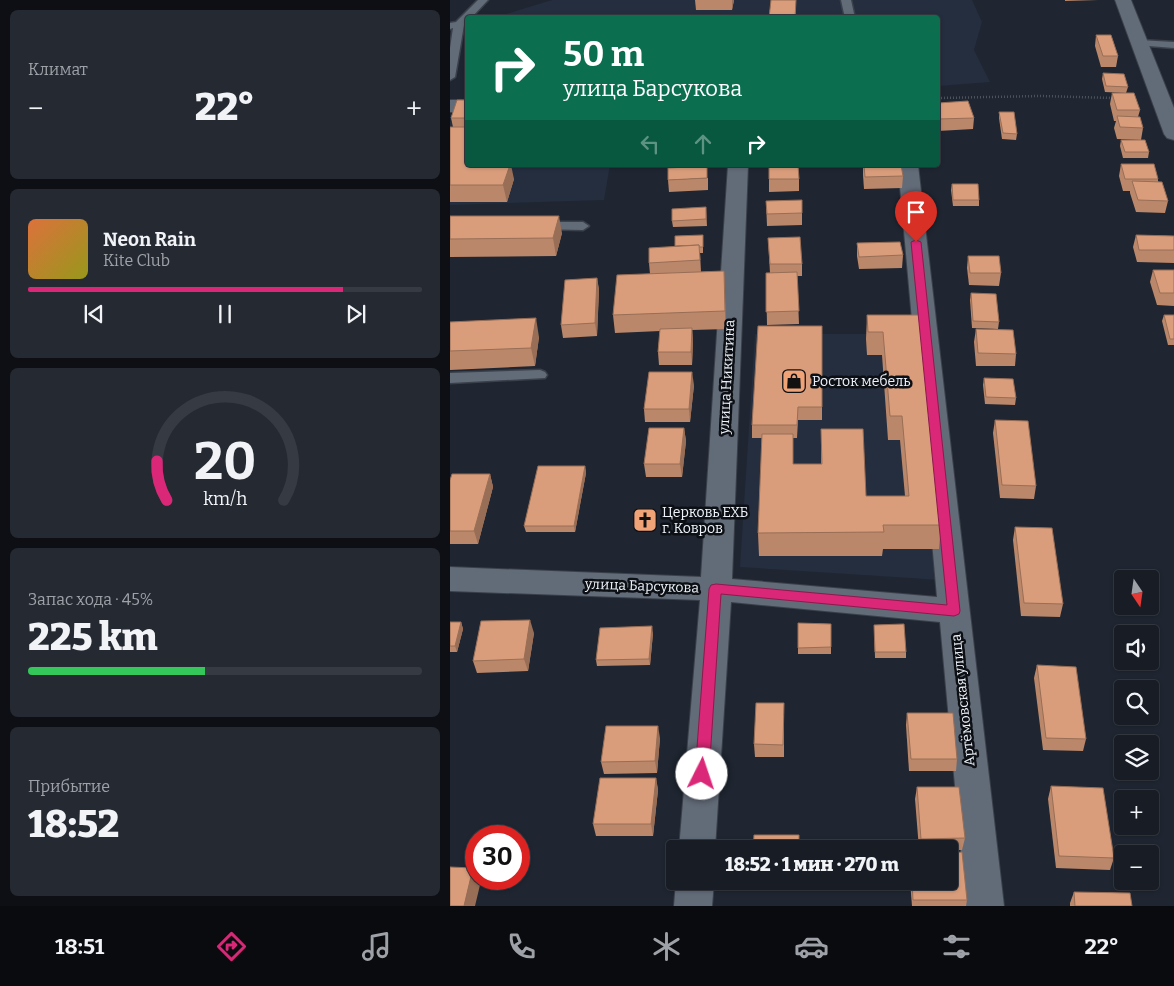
<!DOCTYPE html>
<html lang="ru">
<meta charset="utf-8">
<style>
:root{--surface:#171c25;--page:#242932;--text:#f1f3f6;--muted:#9ea1a7;--line:#363a42;--accent:#db2777}
body{margin:0;font-family:Bitter,serif;background:var(--page);color:var(--text);height:100vh;display:flex;flex-direction:column;font-size:19px;white-space:nowrap}
*{box-sizing:border-box;margin:0}
p{font-size:16px;color:var(--muted)}
.icon{flex:none;width:28px;height:28px;fill:none;stroke:currentColor;stroke-width:2;stroke-linecap:round;stroke-linejoin:round}
.map{position:relative;flex:1;overflow:hidden}
.sheet{display:flex;flex-direction:column;gap:10px;padding:10px;background:#0d0f14;width:450px}
.sheet>*{flex:none}
.banner{position:absolute;left:15px;top:15px;width:475px;height:152px;border-radius:5px;box-shadow:0 1px 4px #0004,0 0 0 1px var(--line);background:#0b6e4f;color:#fff;overflow:hidden}
.needle{width:32px;rotate:167deg}
.controls{position:absolute;left:664px;top:570px;display:grid;gap:10px}
.controls a{display:grid;place-items:center;width:45px;height:45px;border-radius:5px;background:var(--surface);box-shadow:0 1px 4px #0004,0 0 0 1px var(--line);font-size:25px}
.speed{position:absolute;left:15px;top:825px;display:flex;gap:10px;font-size:25px;font-weight:700;text-align:center}
.speed>*{display:grid;place-content:center;width:65px;height:65px;border-radius:50%;background:var(--surface);box-shadow:0 1px 4px #0004,0 0 0 1px var(--line);line-height:1}
.speed .limit{border:8px solid #d22;background:#fff;color:#111}
.pin{position:absolute;display:grid;place-items:center;width:42px;height:42px;color:#fff;margin:-51px -21px;border-radius:50% 50% 50% 0;rotate:-45deg;box-shadow:0 0 5px #0007}
.pin .icon{rotate:45deg}
.me{position:absolute;width:55px;margin:-28px;rotate:4deg;stroke-linejoin:round;filter:drop-shadow(0 0 4px #0008)}
.turn{display:flex;align-items:center;gap:18px;height:105px;padding:0 15px;font-size:22px}
.turn .icon{width:65px;height:65px;stroke-width:2.5}
.turn b{display:block;font-size:35px;line-height:42px}
.lanes{display:flex;align-items:center;height:48px;padding:0 15px;background:#0003;justify-content:center;gap:25px;direction:ltr}
.lanes .off{opacity:.35}
.big{font-size:38px;font-weight:800;line-height:1.1}
.sheet .widget{flex:1;display:flex;flex-direction:column;justify-content:center;gap:8px;min-width:0;padding:0 18px;border-radius:8px;background:var(--page)}
.sheet .dial{align-items:center;gap:0}
.dial svg{height:130px;overflow:visible;fill:none;stroke:var(--line);stroke-width:7;stroke-linecap:round;text-anchor:middle}
.dial text{fill:var(--text);stroke:none}
.song{display:flex;align-items:center;gap:15px}
.cover{width:60px;height:60px;border-radius:8px;background:linear-gradient(135deg,hsl(20 70% 55%),hsl(60 70% 35%))}
.played{height:5px;border-radius:2px;background:linear-gradient(90deg,var(--accent) 80%,var(--line) 80%)}
.keys{display:flex;justify-content:space-around;direction:ltr}
.heat{display:flex;justify-content:space-between;align-items:center;font-size:28px;direction:ltr}
.charge{height:8px;border-radius:4px;background:linear-gradient(90deg,#34c759 45%,var(--line) 0)}
.trip{position:absolute;left:216px;top:840px;width:292px;height:50px;border-radius:5px;background:var(--surface);box-shadow:0 1px 4px #0004,0 0 0 1px var(--line);font-weight:800;line-height:50px;text-align:center}
.menu{display:flex;height:80px;justify-content:space-around;align-items:center;background:#090b0f;color:var(--muted)}
.menu .icon{width:35px;height:35px}
.menu .on{color:var(--accent)}
.menu b{font-size:22px;color:var(--text)}
main{display:flex;flex:1;min-height:0}
.map>svg:first-child{display:block}
</style>
<main>
<section class="sheet">
<div class="widget"><p>Климат</p>
<div class="heat"><a>−</a><b class="big">22°</b><a>+</a></div>
</div>
<div class="widget">
<div class="song"><i class="cover"></i><div><b>Neon Rain</b><p>Kite Club</p></div></div>
<div class="played"></div>
<div class="keys"><svg class="icon" aria-label="previous" viewBox="0 0 24 24"><path d="M18 5L8 12l10 7zM5 5v14"/></svg><svg class="icon" aria-label="pause" viewBox="0 0 24 24"><path d="M8 5v14M16 5v14"/></svg><svg class="icon" aria-label="next" viewBox="0 0 24 24"><path d="M6 5l10 7-10 7zM19 5v14"/></svg></div>
</div>
<div class="widget dial"><svg viewBox="0 0 100 80">
<path d="M14 69A42 42 0 1 1 86 69"/>
<path d="M14 69A42 42 0 0 1 8 45" stroke="#db2777"/>
<text x="50" y="56" font-size="32" font-weight="700">20</text>
<text x="50" y="72" font-size="11">km/h</text>
</svg></div>
<div class="widget"><p>Запас хода · 45%</p><b class="big">225 km</b><div class="charge"></div></div>
<div class="widget"><p>Прибытие</p><b class="big">18:52</b></div>
</section>
<div class="map">
<svg width="724" height="906" viewBox="0 0 724 906">
<rect width="100%" height="100%" fill="#1f2631"/>
<g fill="#242e3f">
<path d="M102,0h420l10,22 -8,28 16,32 -52,4v-68h-445z"/>
<path d="M0,122h17l1,43h142l-6,35 -154,5z"/>
<path d="M305,334h167l19,246 -201,-13z"/>
</g>
<g fill="none" stroke-linecap="round" stroke-linejoin="round">
<g stroke="#3b414b" stroke-width="3">
<g id="service">
<path d="M28,0h10l-17,18h-3v3l-4,4 -9,52 -5,3v-32l3,-20 -3,1v-6l6,-1z"/>
<path d="M391,0h10l4,18h-10z"/>
<path d="M689,40l35,2v6l-38,-3v-4z"/>
<path d="M91,222h42l6,4 -6,4 -46,-1 -2,-3z"/>
<path d="M90,370l5,2 2,3 -2,3 -95,5v-10z"/>
</g>
</g>
<g stroke="#3b414b" stroke-width="2">
<g id="minor">
<path d="M665,0h16l43,108v32l-7,-2 -3,-4z"/>
<rect x="0" y="100" width="18" height="12"/>
<path d="M278,165h20l-16,414 205,18 -39,-432h20l86,741h-38l-26,-284 -209,-20 -16,247h-36l21,-249 -250,-9v-24l251,10z"/>
<path d="M226,881h38l-2,25h-38z"/>
</g>
</g>
<path stroke="#7d838d" stroke-width="2.5" stroke-dasharray="0.5 2.5" stroke-linecap="butt" d="M488,98l102,-2 74,2"/>
<use href="#service" fill="#626b78" fill-rule="evenodd"/>
<use href="#minor" fill="#626b78" fill-rule="evenodd"/>
</g>
<g fill="#bb876a">
<path d="M245,0h39l-2,10h-36z"/>
<path d="M615,0h33l-33,1z"/>
<path d="M646,35l22,21 -2,11h-15l-6,-21z"/>
<path d="M653,73l25,14 -2,6 -21,-1 -3,-13z"/>
<path d="M662,93l28,17 -2,7 5,11 -2,12 -24,-1 -3,-11 2,-7h-2l-4,-17z"/>
<path d="M18,100v65l46,14 -7,23h-57v-75h3l-2,-9z"/>
<path d="M488,103l36,15 -1,11 -35,2z"/>
<path d="M549,112l18,22 -1,6 -14,-1 -3,-21z"/>
<path d="M671,140l28,12 -1,6h-25l-3,-12z"/>
<path d="M671,164l37,15v2l10,20 -3,12 -29,-1 -6,-19v-2h-7l-4,-15z"/>
<path d="M225,165h35v1l-35,1z"/>
<path d="M319,165l30,14v12l-30,1z"/>
<path d="M413,165l40,11 -1,12 -38,1 -1,-14z"/>
<path d="M258,178v12l-39,2 -1,-12z"/>
<path d="M502,184l27,16v6h-26l-2,-16z"/>
<path d="M316,201l36,12v12l-35,1z"/>
<path d="M256,207l1,19 -34,1 -1,-6z"/>
<path d="M0,216l112,17 -6,23 -106,1z"/>
<path d="M253,235v18h-3l1,19 23,-1 2,58 -34,1 1,11 -1,24h-33l-1,-13 2,-21 -45,2 -2,-18 37,-41 -1,-11z"/>
<path d="M686,235l38,1v27l-37,-1 -4,-15z"/>
<path d="M318,238l34,26v12h-5l2,48 -32,1 -1,-52h4z"/>
<path d="M407,243l46,12 -1,13 -43,1 -2,-13z"/>
<path d="M518,256l33,17 -2,13 -30,-1 -2,-17z"/>
<path d="M703,270h21v36l-17,-1 -7,-23z"/>
<path d="M147,278l2,12 -2,46 -34,2 -2,-13z"/>
<path d="M521,293l28,29 -1,7 -26,-1 -2,-28z"/>
<path d="M417,315h52l22,210 -2,24h-56l-1,7h-123l-1,-23 4,-95h-10v-13l70,-99v94h-24l-1,18h-4v26h28v-35l45,67h39l-5,-56h-12l-6,-85h-15l-1,-16z"/>
<path d="M714,315h10v30h-6l-6,-24z"/>
<path d="M0,322l89,15 -4,29 -85,4z"/>
<path d="M526,329l40,25 -1,12h-39l-2,-24z"/>
<path d="M534,378l32,20 -1,7 -30,-1 -2,-19z"/>
<path d="M244,385l-4,37h-45l-1,-13z"/>
<path d="M545,420l41,66 -2,13 -34,-1 -7,-65z"/>
<path d="M234,428l2,13 -4,36h-36l-2,-13z"/>
<path d="M135,466l1,7 -11,59h-49l-2,-6z"/>
<path d="M40,474l3,13 -15,57h-28v-64z"/>
<path d="M565,527l48,77 -3,13 -39,-1 -8,-76z"/>
<path d="M0,622h11l2,7 -6,23h-7z"/>
<path d="M348,623l33,1v30h-33z"/>
<path d="M424,625l32,27v6h-31z"/>
<path d="M84,633l-6,38 -51,2 -4,-12z"/>
<path d="M203,633l-3,32 -53,1 -1,-6z"/>
<path d="M587,665l49,74 -3,12 -40,-1 -9,-72z"/>
<path d="M457,713l50,46 -1,12h-47l-3,-46z"/>
<path d="M334,715v42h-29l-1,-13z"/>
<path d="M210,738l-3,35 -53,1 -3,-12z"/>
<path d="M206,778l2,12 -5,46h-57l-3,-12z"/>
<path d="M601,786l63,72 -4,12 -54,-2 -8,-69z"/>
<path d="M467,787l48,51 -3,12h-12v-1h-31l-4,-50z"/>
<rect x="303" y="881" width="46" height="7"/>
<path d="M460,881h40l17,19 -1,6h-54z"/>
<path d="M624,892l58,14h-62v-3z"/>
</g>
<g fill="#986e56">
<path d="M282,0h2l-2,10z"/>
<path d="M346,0v18h-1z"/>
<path d="M60,165h1l3,14 -7,23 -4,-17z"/>
<path d="M109,216l3,17 -6,23 -3,-18z"/>
<path d="M274,271l1,19 1,39 -1,-18z"/>
<path d="M147,278l2,12 -2,46 -2,-13z"/>
<path d="M86,318l3,19 -4,29 -4,-18z"/>
<path d="M242,328l1,13 -1,24 -1,-13z"/>
<path d="M242,372l2,13 -4,37 -1,-13z"/>
<path d="M234,428l2,13 -4,36 -2,-13z"/>
<path d="M135,466l1,7 -11,59 -1,-6z"/>
<path d="M40,474l3,13 -15,57 -4,-13z"/>
<path d="M80,620l4,13 -6,38 -4,-12z"/>
<path d="M11,622l2,7 -6,23 -2,-6z"/>
<path d="M202,626l1,7 -3,32 -1,-6z"/>
<path d="M208,726l2,12 -3,35 -2,-12z"/>
<path d="M206,778l2,12 -5,46 -2,-12z"/>
<path d="M23,868l3,8v3h1l3,6 -5,21h-11z"/>
</g>
<g fill="#d99d7b" stroke="#986e56">
<path d="M321,0h25l-1,18h-26z"/>
<path d="M646,35h15l7,21h-15z"/>
<path d="M653,73l21,1 4,13 -22,-1z"/>
<path d="M662,93h22l6,17h-23z"/>
<path d="M7,100h11v18h-17z"/>
<path d="M518,101l6,17 -36,1v-16z"/>
<path d="M549,112h15l3,22 -14,-1z"/>
<path d="M667,116l23,1 3,11 -23,-1z"/>
<path d="M0,127h18v38h42l-7,20h-53z"/>
<path d="M671,140h24l4,12h-24z"/>
<path d="M671,164h33l4,15h-33z"/>
<path d="M319,165h29l1,14h-30z"/>
<path d="M414,165h37l2,11 -38,1z"/>
<path d="M257,166v12l-39,2v-12z"/>
<path d="M682,181l30,1 6,19 -30,-1z"/>
<path d="M502,184h26l1,16h-26z"/>
<path d="M352,200v13l-35,1 -1,-13z"/>
<path d="M256,207v12l-34,2v-12z"/>
<path d="M0,216h109l-6,22 -103,1z"/>
<path d="M253,235v12h-4v-2l-24,1v-10z"/>
<path d="M686,235l38,1v14h-35z"/>
<path d="M350,237l2,27h-32l-2,-26z"/>
<path d="M450,242l3,13 -44,2 -2,-14z"/>
<path d="M249,245l1,15 -51,3v-15z"/>
<path d="M518,256h31l2,17h-31z"/>
<path d="M703,270h21v23h-14z"/>
<path d="M274,271l1,40 -112,4 4,-40z"/>
<path d="M347,272l2,39 -33,1v-39z"/>
<path d="M147,278l-2,45 -34,2 4,-45z"/>
<path d="M521,293l25,1 3,28 -26,-1z"/>
<path d="M417,315h52l22,210h-58l1,7 -126,1 4,-99h31v30h29l-1,-35h42l3,67h43l-7,-80h-12l-7,-84h-15z"/>
<path d="M714,315h10v24h-4z"/>
<path d="M86,318l-5,30 -81,3v-29z"/>
<path d="M308,326h64v81h-24l-1,18h-45z"/>
<path d="M242,328l-1,24h-33l2,-23z"/>
<path d="M526,329l37,1 3,24 -38,-1z"/>
<path d="M199,372h43l-3,37h-45z"/>
<path d="M534,378l29,1 3,19 -30,-1z"/>
<path d="M545,420l33,1 8,65 -34,-1z"/>
<path d="M199,428h35l-4,36h-36z"/>
<path d="M88,466h47l-11,60h-50z"/>
<path d="M2,474h38l-16,57h-24v-51z"/>
<path d="M565,527l37,1 11,76 -39,-1z"/>
<path d="M80,620l-6,39 -51,2 8,-40z"/>
<path d="M0,622h11l-6,24h-5z"/>
<path d="M348,623l33,1v23l-33,1z"/>
<path d="M454,624l2,28h-31l-1,-27z"/>
<path d="M202,626l-3,33 -53,1 4,-32z"/>
<path d="M587,665l39,2 10,72 -40,-1z"/>
<path d="M306,703h28l-1,42 -29,-1z"/>
<path d="M457,713h46l4,46h-46z"/>
<path d="M156,726h52l-3,35 -54,1z"/>
<path d="M150,778h56l-5,46h-58z"/>
<path d="M601,786l52,2 11,70 -55,-2z"/>
<path d="M467,787h42l6,51 -44,1z"/>
<path d="M304,835h45v14h-46z"/>
<path d="M512,852l5,48h-54l-1,-19h38v-28z"/>
<path d="M0,867l23,1 -9,38h-14z"/>
<path d="M624,892l56,1 2,13h-57z"/>
</g>
<path fill="#db2777" stroke="#8e194d" d="M466,240l5,2 39,369 -1,3 -5,2 -233,-22 -12,180 -2,5 -5,2 -5,-2 -2,-5 14,-185 2,-4 5,-1 231,21 -36,-363z"/>
<defs>
<g id="shop-square" transform="scale(1.25)"><rect x="-9" y="-9" width="18" height="18" rx="4" fill="#efa377" stroke="#0c0f14"/><path d="M-5-2.5h2.3a2.7 3.5 0 0 1 5.4 0H5L5.5 6h-11ZM-1.5-2.5h3a1.5 2.3 0 0 0-3 0Z" fill="#111"/></g>
<g id="church-square" transform="scale(1.25)"><rect x="-9" y="-9" width="18" height="18" rx="4" fill="#efa377" stroke="#0c0f14"/><path d="M-1.2-6h2.4v3.5h3.3v2.4h-3.3V6h-2.4V-.1h-3.3v-2.4h3.3Z" fill="#111"/></g>
</defs>
<g fill-rule="evenodd">
<use href="#shop-square" x="344" y="381"/>
<use href="#church-square" x="195" y="520"/>
</g>
<g text-anchor="middle" dominant-baseline="central" stroke-width="5" stroke-linejoin="round" paint-order="stroke">
<g font-size="14" fill="#eef3fb" stroke="#0c0f14">
<text transform="translate(277 377) rotate(-87)">улица Никитина</text>
<text transform="translate(192 586) rotate(2)">улица Барсукова</text>
<text transform="translate(513 700) rotate(-96)">Артёмовская улица</text>
</g>
<g font-size="14" fill="#eef3fb" stroke="#0c0f14" text-anchor="start">
<text x="362" y="381">Росток мебель</text>
<text x="212" y="512">Церковь ЕХБ<tspan x="212" dy="16">г. Ковров</tspan></text>
</g>
</g>
</svg>
<div class="controls">
<a><svg class="needle" viewBox="-14 -14 28 28"><path d="M0-13l5 13h-10z" fill="#e53935"/><path d="M0 13l5-13h-10z" fill="#9ea1a7"/></svg></a>
<a><svg class="icon" aria-label="sound" viewBox="0 0 24 24"><path d="M4 9h4l5-4v14l-5-4H4zM17 9q2 3 0 6"/></svg></a>
<a><svg class="icon" aria-label="search" viewBox="0 0 24 24"><circle cx="10" cy="10" r="6"/><path d="M15 15l6 6"/></svg></a>
<a><svg class="icon" aria-label="layers" viewBox="0 0 24 24"><path d="M12 4l9 5-9 5-9-5zM3 14l9 5 9-5"/></svg></a>
<a>+</a>
<a>−</a>
</div>
<div class="speed"><div class="limit">30</div></div>
<div class="pin" style="left:466px;top:242px;background:#d93025"><svg class="icon" aria-label="arrive" viewBox="0 0 24 24"><path d="M6 21V4h12l-3 4 3 4H6"/></svg></div>
<svg class="me" style="left:252px;top:774px" viewBox="-20 -20 40 40"><circle r="19" fill="#fff"/><path d="M0-13L10 11 0 6-10 11z" fill="#db2777"/></svg>
<div class="trip">18:52 · 1 мин · 270 m</div>
<div class="banner">
<div class="turn"><svg class="icon" aria-label="right" viewBox="0 0 24 24"><path d="M7 20v-9h11M14 6l5 5-5 5"/></svg><div><b>50 m</b>улица Барсукова</div></div>
<div class="lanes"><svg class="icon off" aria-label="left" viewBox="0 0 24 24"><path d="M17 20v-9H6M10 6l-5 5 5 5"/></svg><svg class="icon off" aria-label="ahead" viewBox="0 0 24 24"><path d="M12 20V5M6 11l6-6 6 6"/></svg><svg class="icon" aria-label="right" viewBox="0 0 24 24"><path d="M7 20v-9h11M14 6l5 5-5 5"/></svg></div>
</div>
</div>
</main>
<nav class="menu">
<b>18:51</b>
<svg class="icon on" aria-label="directions" viewBox="0 0 24 24"><path d="M12 3l9 9-9 9-9-9zM9 14v-3h6M13 9l2 2-2 2"/></svg>
<svg class="icon" aria-label="music" viewBox="0 0 24 24"><path d="M9 18V5l10-2v13"/><circle cx="6" cy="18" r="3"/><circle cx="16" cy="16" r="3"/></svg>
<svg class="icon" aria-label="phone" viewBox="0 0 24 24"><path d="M5 4h4l2 5-3 2q2 4 5 5l2-3 5 2v4C11 20 4 13 5 4z"/></svg>
<svg class="icon" aria-label="climate" viewBox="0 0 24 24"><path d="M12 3v18M4 7l16 10M4 17L20 7"/></svg>
<svg class="icon" aria-label="car" viewBox="0 0 24 24"><path d="M5 17H2v-5l4-1 3-4h7l3 4 3 1v5h-3M9 17h6M6 11h13"/><circle cx="7" cy="17" r="2"/><circle cx="17" cy="17" r="2"/></svg>
<svg class="icon" aria-label="filters" viewBox="0 0 24 24"><path d="M4 7h16M4 17h16"/><circle cx="9" cy="7" r="2"/><circle cx="15" cy="17" r="2"/></svg>
<b>22°</b>
</nav>
